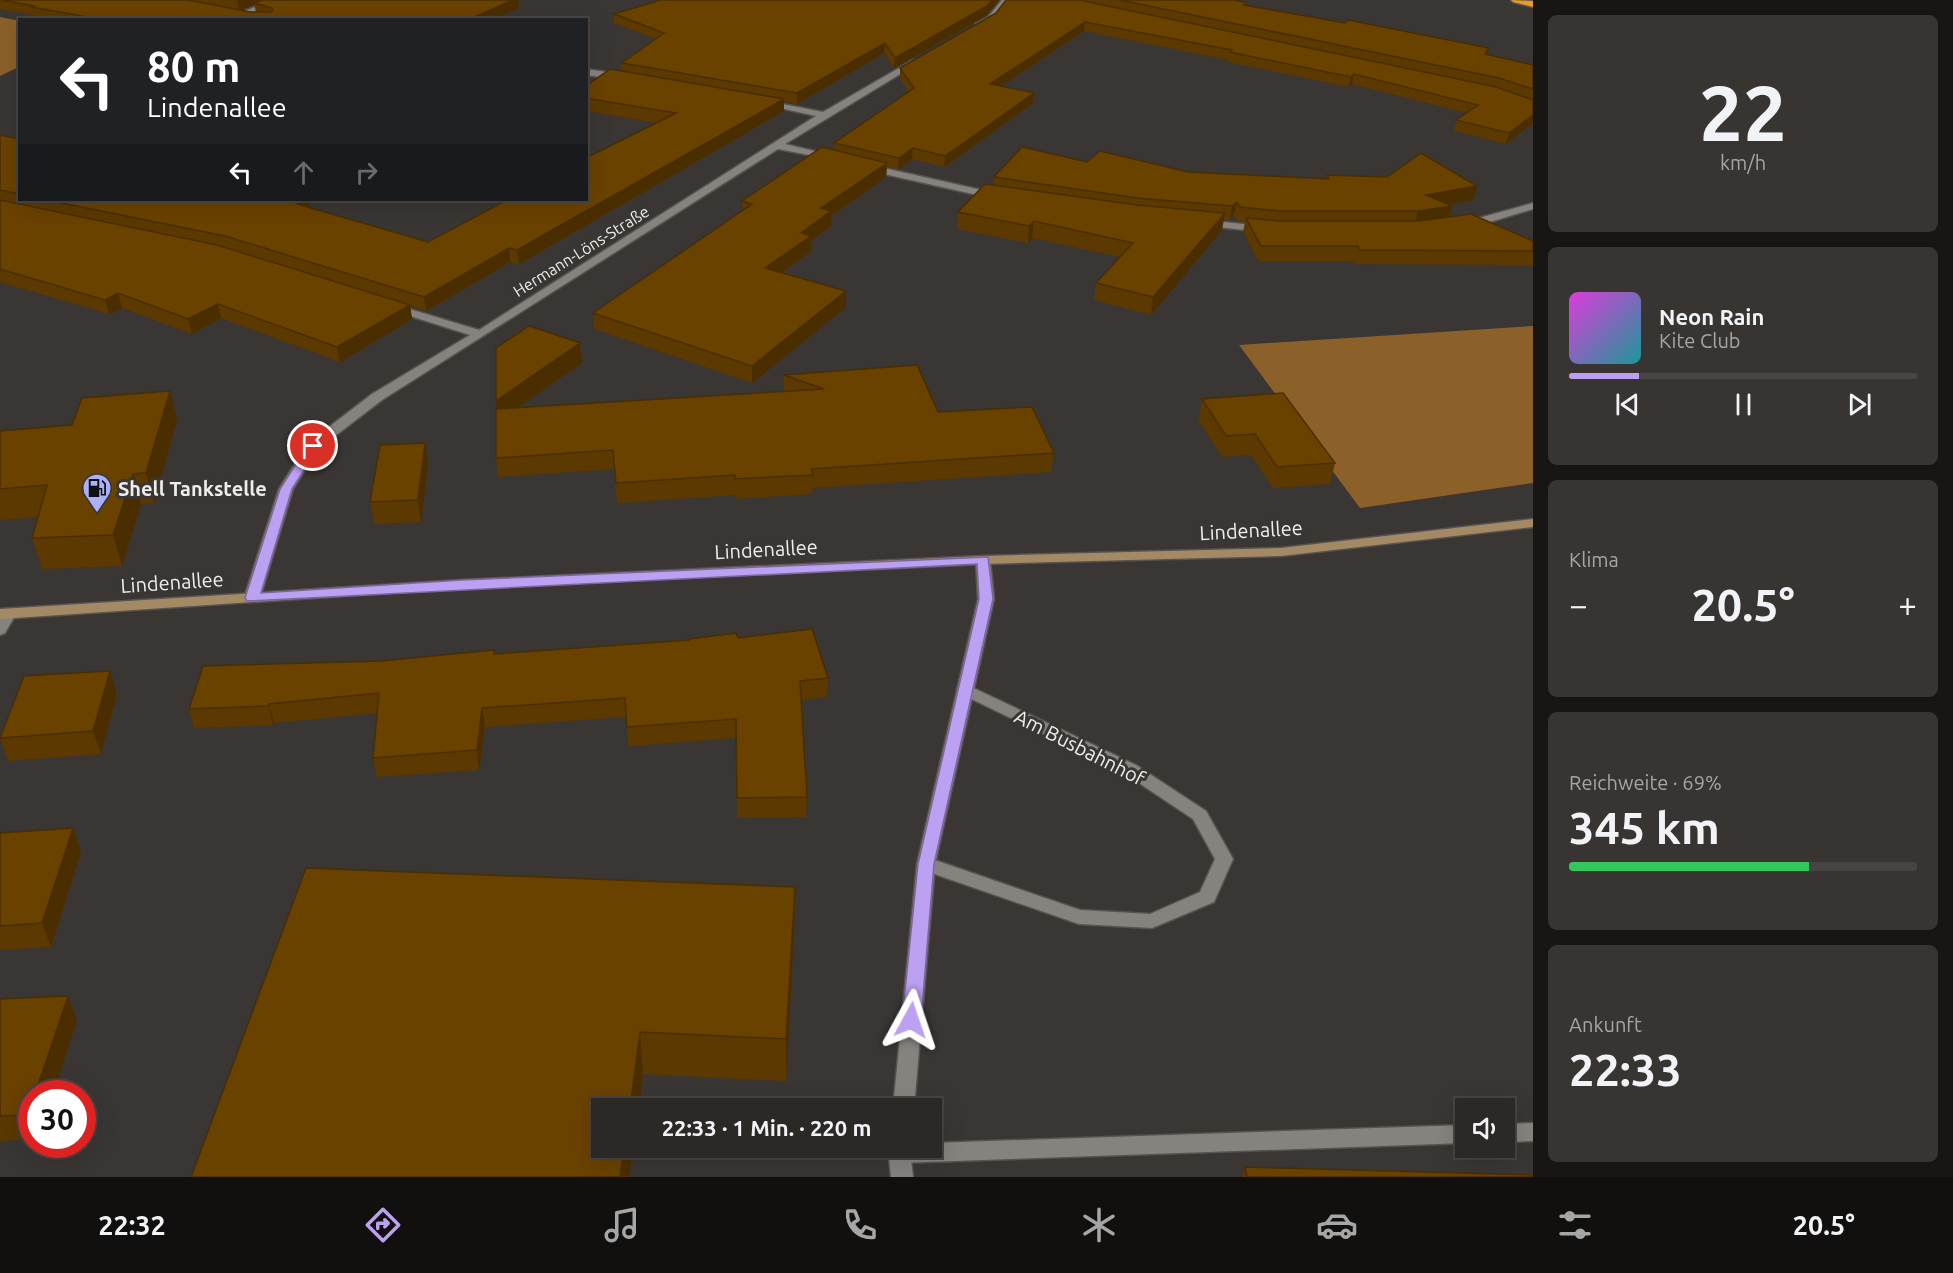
<!DOCTYPE html>
<html lang="de">
<meta charset="utf-8">
<style>
:root{--surface:#2b2826;--page:#373432;--text:#f1f3f6;--muted:#a6a6a7;--line:#474443;--accent:#bca0f2}
body{margin:0;font-family:Ubuntu,sans-serif;background:var(--page);color:var(--text);height:100vh;display:flex;flex-direction:column;font-size:22px;white-space:nowrap}
*{box-sizing:border-box;margin:0}
p{font-size:20px;color:var(--muted)}
.icon{flex:none;width:33px;height:33px;fill:none;stroke:currentColor;stroke-width:2;stroke-linecap:round;stroke-linejoin:round}
.map{position:relative;flex:1;overflow:hidden}
.drawer{display:flex;flex-direction:column;gap:15px;padding:15px;background:#181615;width:420px}
.drawer>*{flex:none}
.hud{position:absolute;left:18px;top:18px;width:570px;height:183px;border-radius:0px;box-shadow:0 6px 24px #0002,0 0 0 2px var(--line);background:#202124;color:#fff;overflow:hidden}
.tools{position:absolute;left:1455px;top:1098px;display:grid;gap:12px}
.tools a{display:grid;place-items:center;width:60px;height:60px;border-radius:0px;background:var(--surface);box-shadow:0 6px 24px #0002,0 0 0 2px var(--line);font-size:30px}
.speed{position:absolute;left:18px;top:1080px;display:flex;gap:12px;font-size:30px;font-weight:700;text-align:center}
.speed>*{display:grid;place-content:center;width:78px;height:78px;border-radius:50%;background:var(--surface);box-shadow:0 6px 24px #0002,0 0 0 2px var(--line);line-height:1}
.speed .limit{border:9px solid #d22;background:#fff;color:#111}
.pin{position:absolute;display:grid;place-items:center;width:51px;height:51px;color:#fff;margin:-26px;border:3px solid #fff;border-radius:50%;box-shadow:0 2px 6px #0007}
.me{position:absolute;width:66px;margin:-33px;rotate:5deg;stroke-linejoin:round;filter:drop-shadow(0 0 4px #0008)}
.turn{display:flex;align-items:center;gap:21px;height:126px;padding:0 30px;font-size:27px}
.turn .icon{width:78px;height:78px;stroke-width:2.5}
.turn b{display:block;font-size:42px;line-height:51px}
.lanes{display:flex;align-items:center;height:57px;padding:0 30px;background:#0003;justify-content:center;gap:30px;direction:ltr}
.lanes .off{opacity:.35}
.big{font-size:45px;font-weight:700;line-height:1.1}
.drawer .tile{flex:1;display:flex;flex-direction:column;justify-content:center;gap:9px;min-width:0;padding:0 21px;border-radius:9px;background:var(--page)}
.drawer .dial{align-items:center;gap:0}
.dial b{font-size:78px;line-height:1}
.song{display:flex;align-items:center;gap:18px}
.cover{width:72px;height:72px;border-radius:9px;background:linear-gradient(135deg,hsl(300 70% 55%),hsl(180 70% 35%))}
.played{height:6px;border-radius:3px;background:linear-gradient(90deg,var(--accent) 20%,var(--line) 20%)}
.keys{display:flex;justify-content:space-around;direction:ltr}
.heat{display:flex;justify-content:space-between;align-items:center;font-size:33px;direction:ltr}
.charge{height:9px;border-radius:4px;background:linear-gradient(90deg,#34c759 69%,var(--line) 0)}
.trip{position:absolute;left:591px;top:1098px;width:351px;height:60px;border-radius:0px;background:var(--surface);box-shadow:0 6px 24px #0002,0 0 0 2px var(--line);font-weight:700;line-height:60px;text-align:center}
.tabs{display:flex;height:96px;justify-content:space-around;align-items:center;background:#11100f;color:var(--muted)}
.tabs .icon{width:42px;height:42px}
.tabs .active{color:var(--accent)}
.tabs b{font-size:27px;color:var(--text)}
main{display:flex;flex:1;min-height:0}
.map>svg:first-child{display:block}
</style>
<main>
<div class="map">
<svg width="1533" height="1177" viewBox="0 0 1533 1177">
<rect width="100%" height="100%" fill="#393633"/>
<g fill="#8b6029">
<path d="M0,17l20,4 -1,46 -19,9z"/>
<path d="M1533,326v157l-173,25 -121,-163z"/>
</g>
<g fill="none" stroke-linecap="round" stroke-linejoin="round">
<g stroke="#565350" stroke-width="3">
<g id="lane">
<path d="M965,684l171,81 70,46 27,48 -19,43 -62,26 -73,-4 -159,-55 -3,-5 3,-5 6,-2 154,53 70,4 50,-22 15,-33 -22,-40 -69,-46 -165,-80 -2,-4 2,-4z"/>
<path d="M1533,1123v18l-29,1v-18z"/>
<path d="M1466,1125v18l-567,20 -8,-2 -3,-7 3,-6h41v-5z"/>
</g>
</g>
<g stroke="#565350" stroke-width="3">
<g id="street">
<path d="M272,0h11l-41,17 -7,-2z"/>
<path d="M1002,0h8c-9,12 -19,28 -35,28v-4l13,-7z"/>
<path d="M913,60l7,2 -135,82 50,12v4l-57,-11 -396,251 -64,49 -25,40 -33,109 -3,3h-10l-3,-3 35,-109 29,-46 64,-49 98,-59 -82,-26v-4h8l83,25 337,-214 -54,-12v-4l61,12z"/>
<path d="M586,69l34,5 4,3 -4,3 -34,-5z"/>
<path d="M866,164l129,29 5,3 -5,3 -133,-30 -1,-2z"/>
<path d="M1533,203v6l-43,13 -24,4 -5,-3z"/>
<path d="M1203,220l60,6 5,3 -5,3 -64,-7v-4z"/>
<path d="M983,556l7,4 4,39 -59,265 -21,244h-21l24,-244 61,-265 -2,-39z"/>
<path d="M8,609l8,5 -11,19 -5,2v-20l3,-4z"/>
<path d="M888,1148h22l3,29h-22z"/>
</g>
</g>
<g stroke="#565350" stroke-width="3">
<path id="secondary" d="M1533,519v8l-252,29 -298,8 -521,24 -462,31v-10l462,-29 521,-24 298,-8z"/>
</g>
<g stroke="#565350" stroke-width="3">
<path id="highway" d="M1511,0l22,1v6l-20,-5z"/>
</g>
<use href="#lane" fill="#86837f" fill-rule="evenodd"/>
<use href="#street" fill="#86837f" fill-rule="evenodd"/>
<use href="#secondary" fill="#a48a64" fill-rule="evenodd"/>
<use href="#highway" fill="#ea9b24" fill-rule="evenodd"/>
</g>
<g fill="#5b3900" fill-rule="evenodd">
<path d="M0,0h518l1,8 -27,12h-445l-13,-3 -1,-2 -33,-6zM254,4l2,8h-6l-11,-2z"/>
<path d="M661,0h338l-12,15 -93,53 -10,-15 -87,51 -13,-3v10l-265,153 -9,-2 -84,49 -16,-5 2,13 -72,43 -119,-44 -29,16 -70,-26 -13,6 -109,-32v-147l20,4v61h288l1,8 119,34 229,-119 -71,-12v-25l36,-15v-8l33,-24 -41,-16v-9z"/>
<path d="M1006,0h228l13,3 -1,2 242,50 45,10v58l-27,21 -52,-13 2,-11 11,-7 -115,-29 -3,3 -121,-25v-2l-144,-29 -83,55 33,7 -1,10 -89,64 -32,-8 -14,10 -11,-3 -1,11 -55,39v10l-20,15v10l-30,22 65,18v16l-94,76 -158,-54 -1,-16 150,-103 -1,-9 92,-51v-7l75,-51 -9,-14v-10l96,-55z"/>
<path d="M1087,162l101,10 138,7 1,-4 146,25 -25,4 2,13 83,24v24l-177,-1 -2,-3h-96l-15,-29 2,-10 -8,-1 -3,-6 -4,5h-7l-1,10 -71,85 -57,-15 2,-17 24,-26 -88,-19 -4,5 -71,-14 1,-17 35,-27 1,-8z"/>
<path d="M582,363l-65,45 267,-17v-16l154,37 116,41 -3,19 -238,16 -1,6 -76,5 -1,-4 -118,8 -3,-34 -116,8 -2,-19 1,-49 -1,-8z"/>
<path d="M170,391l7,29 -23,83 -13,1 -19,62 -80,3 -10,-31 6,-21 -38,3v-89l72,-6z"/>
<path d="M1202,399l133,64 -5,21 -57,4 -22,-33 -29,2 -24,-37z"/>
<path d="M428,464l-7,58 -47,2 -4,-22z"/>
<path d="M738,638l90,40 -1,19 -26,3 6,97 -1,20 -69,1 -1,-80 -108,8 -2,-29 -141,10 -6,43 -102,7 -4,-19 5,-45 -104,10 -1,2 -79,3 -5,-19 193,-48 112,-7z"/>
<path d="M117,694l-16,60 -93,7 -8,-24z"/>
<path d="M73,828l8,24 -30,95 -51,3v-117z"/>
<path d="M795,887l-1,42 -8,152 -143,-7 -4,34h-37l31,40 -4,29h-438z"/>
<path d="M0,999l77,21 -45,74v45l-32,2z"/>
<path d="M1245,1167l288,10h-291z"/>
</g>
<g fill="#4a2e00">
<path d="M237,0h28l-26,10z"/>
<path d="M513,0h5l1,8 -27,12h-25z"/>
<path d="M992,0h7l-12,15 -93,53 1,-10z"/>
<path d="M1085,22l-1,9 -95,63 1,-10z"/>
<path d="M885,43l-1,10 -87,51v-11z"/>
<path d="M1354,74l-2,10 -3,3 2,-10z"/>
<path d="M1034,93l-1,10 -89,64 1,-11z"/>
<path d="M784,99v12l-265,153 -2,-14z"/>
<path d="M1533,115v8l-27,21 3,-11z"/>
<path d="M913,148l-1,11 -14,10 1,-11z"/>
<path d="M887,163l-1,14 -55,39v10l-20,15v10l-46,33v-16l36,-35 20,-25z"/>
<path d="M1477,186l-4,14 -50,8 3,-13z"/>
<path d="M304,200h4l2,11 -13,-7z"/>
<path d="M1237,202l-3,13 -4,5 2,-14z"/>
<path d="M1452,206l-3,14 -34,5 3,-14z"/>
<path d="M1225,213l-3,17 -71,85 2,-18z"/>
<path d="M1034,221l-2,17 -4,5 1,-17z"/>
<path d="M509,248l1,14 -84,49 -2,-14z"/>
<path d="M846,291v16l-94,76v-17z"/>
<path d="M118,293l4,15 -13,6 -4,-14z"/>
<path d="M218,304l3,14 -29,16 -4,-15z"/>
<path d="M410,305l2,14 -72,43 -3,-15z"/>
<path d="M580,343l2,20 -84,58 -2,-20z"/>
<path d="M170,391l7,29 -23,83 -8,-30z"/>
<path d="M425,443l3,21 -7,58 -3,-22z"/>
<path d="M133,474l8,30 -19,62 -9,-31z"/>
<path d="M110,671l7,23 -16,60 -8,-23z"/>
<path d="M269,704l5,19 -1,2 -4,-19z"/>
<path d="M482,708l3,19 -6,43 -2,-20z"/>
<path d="M73,828l8,24 -30,95 -9,-24z"/>
<path d="M795,887l-1,42 -8,152v-42z"/>
<path d="M68,996l9,24 -24,74h-18z"/>
<path d="M640,1032l3,42 -4,34h-9z"/>
<path d="M32,1104v20l-4,-9z"/>
<path d="M624,1148h9l-4,29h-9z"/>
</g>
<g fill="#6a4200" stroke="#4a2e00" stroke-width="1.5">
<path d="M1,0h187l62,12h21l2,-2 -1,-2 -18,-5 8,-3h251l-46,20h-362l-74,-13 4,-1z"/>
<path d="M661,0h331l-5,6 -92,52 -10,-15 -88,50 -175,-30 42,-30 -50,-19z"/>
<path d="M1006,0h73l417,87 37,13v15l-24,18 -53,-13 22,-15 -124,-31 -3,3 -121,-25 2,-2 -147,-28 -95,62 44,9 -89,63 -32,-8 -14,10 -65,-15 80,-55 -14,-20 96,-55z"/>
<path d="M1120,0h114l13,3 -3,2 101,18 3,-3 141,28 -4,6 48,11v24l-34,-11z"/>
<path d="M610,69l174,30 -267,151 -8,-2 -85,49 -199,-61 -178,-36h257l-7,4 131,38 79,-42h79v-42l90,-45 -90,-15v-12z"/>
<path d="M0,135l20,4v55l-20,-4z"/>
<path d="M822,147l65,16 -66,45 10,3 -30,22 10,3 -46,32 81,23 -94,75 -159,-53 159,-109 -10,-3z"/>
<path d="M1022,147l65,15 13,-11 88,21 141,7 -2,-4 60,2 34,-24 56,33 -51,9 26,11 -34,5h-138l-40,-4 -3,-5 -5,4 -95,-8 -143,-21z"/>
<path d="M985,184l152,21 88,8 -72,84 -57,-14 37,-40 -99,-22 -5,5 -71,-14z"/>
<path d="M0,200l217,45 193,60 -73,42 -119,-43 -30,15 -70,-26 -13,7 -105,-31z"/>
<path d="M1471,214l62,27v10l-173,-1 -2,-4h-97l-15,-28 34,3h139z"/>
<path d="M529,326l51,17 -84,58v-53z"/>
<path d="M917,365l21,47 94,-5 22,46 -243,16 2,6 -78,4v-4l-119,8 -3,-33 -117,8v-49l328,-20 -40,-14z"/>
<path d="M170,391l-24,82 -13,1 -20,61 -81,3 15,-53 -47,4v-58l72,-6 10,-27z"/>
<path d="M1283,393l52,70 -58,4 -22,-33 -29,2 -24,-37z"/>
<path d="M425,443l-7,57 -48,2 10,-57z"/>
<path d="M812,629l16,49 -28,3 7,116 -70,1 -1,-79 -109,8 -2,-29 -143,10 -5,42 -104,8 6,-65 -110,11v2l-80,3 14,-43 179,-5 112,-11v4l195,-14v-1l47,-6 2,5z"/>
<path d="M110,671l-17,60 -93,7 24,-62z"/>
<path d="M73,828l-31,95 -42,3v-93z"/>
<path d="M306,868l489,19 -9,152 -146,-7 -10,76h-28v40h22l-4,29h-429z"/>
<path d="M68,996l-33,98h-3v10l-4,11 -28,1v-117z"/>
<path d="M1245,1167l288,8v2h-286z"/>
</g>
<path fill="#bca0f2" stroke="#7a689d" stroke-width="1.5" d="M313,443l6,3 -27,43 -31,104 201,-13 526,-23 5,42 -59,265 -13,156 -3,5 -7,2 -6,-2 -3,-5 16,-156 61,-265 -2,-35 -730,37 -2,-3 35,-109 29,-45z"/>
<defs>
<g id="fuel-pin" transform="scale(1.5)"><path d="M0 17L-7.5 6A9.5 9.5 0 1 1 7.5 6Z" fill="#aab0fb" stroke="#393633"/><path d="M-5.5-6h7V0h2V4h1.3V-2.5L3-4.5l.8-.8L6-3V5H2.5V1h-1V6h-7ZM-4.2-4.7v3.2H.2V-4.7Z" fill="#111"/></g>
</defs>
<g fill-rule="evenodd">
<use href="#fuel-pin" x="97" y="488"/>
</g>
<g text-anchor="middle" dominant-baseline="central" stroke-width="6" stroke-linejoin="round" paint-order="stroke">
<g font-size="16" fill="#efedeb" stroke="#393633">
<text transform="translate(581 251) rotate(-32)">Hermann-Löns-Straße</text>
</g>
<g font-size="20" font-weight="bold" fill="#efedeb" stroke="#393633" text-anchor="start">
<text x="118" y="488">Shell Tankstelle</text>
</g>
<g font-size="20" fill="#efedeb" stroke="#393633">
<text transform="translate(1251 530) rotate(-3)">Lindenallee</text>
<text transform="translate(766 549) rotate(-3)">Lindenallee</text>
<text transform="translate(172 582) rotate(-4)">Lindenallee</text>
<text transform="translate(1080 747) rotate(27)">Am Busbahnhof</text>
</g>
</g>
</svg>
<div class="tools">
<a><svg class="icon" aria-label="sound" viewBox="0 0 24 24"><path d="M4 9h4l5-4v14l-5-4H4zM17 9q2 3 0 6"/></svg></a>
</div>
<div class="speed"><div class="limit">30</div></div>
<div class="pin" style="left:313px;top:446px;background:#d93025"><svg class="icon" aria-label="arrive" viewBox="0 0 24 24"><path d="M6 21V4h12l-3 4 3 4H6"/></svg></div>
<svg class="me" style="left:911px;top:1020px" viewBox="-20 -20 40 40"><path d="M0-17L14 15 0 8-14 15z" fill="#bca0f2" stroke="#fff" stroke-width="4"/></svg>
<div class="trip">22:33 · 1 Min. · 220 m</div>
<div class="hud">
<div class="turn"><svg class="icon" aria-label="left" viewBox="0 0 24 24"><path d="M17 20v-9H6M10 6l-5 5 5 5"/></svg><div><b>80 m</b>Lindenallee</div></div>
<div class="lanes"><svg class="icon" aria-label="left" viewBox="0 0 24 24"><path d="M17 20v-9H6M10 6l-5 5 5 5"/></svg><svg class="icon off" aria-label="ahead" viewBox="0 0 24 24"><path d="M12 20V5M6 11l6-6 6 6"/></svg><svg class="icon off" aria-label="right" viewBox="0 0 24 24"><path d="M7 20v-9h11M14 6l5 5-5 5"/></svg></div>
</div>
</div>
<section class="drawer">
<div class="tile dial"><b>22</b><p>km/h</p></div>
<div class="tile">
<div class="song"><i class="cover"></i><div><b>Neon Rain</b><p>Kite Club</p></div></div>
<div class="played"></div>
<div class="keys"><svg class="icon" aria-label="previous" viewBox="0 0 24 24"><path d="M18 5L8 12l10 7zM5 5v14"/></svg><svg class="icon" aria-label="pause" viewBox="0 0 24 24"><path d="M8 5v14M16 5v14"/></svg><svg class="icon" aria-label="next" viewBox="0 0 24 24"><path d="M6 5l10 7-10 7zM19 5v14"/></svg></div>
</div>
<div class="tile"><p>Klima</p>
<div class="heat"><a>−</a><b class="big">20.5°</b><a>+</a></div>
</div>
<div class="tile"><p>Reichweite · 69%</p><b class="big">345 km</b><div class="charge"></div></div>
<div class="tile"><p>Ankunft</p><b class="big">22:33</b></div>
</section>
</main>
<nav class="tabs">
<b>22:32</b>
<svg class="icon active" aria-label="directions" viewBox="0 0 24 24"><path d="M12 3l9 9-9 9-9-9zM9 14v-3h6M13 9l2 2-2 2"/></svg>
<svg class="icon" aria-label="music" viewBox="0 0 24 24"><path d="M9 18V5l10-2v13"/><circle cx="6" cy="18" r="3"/><circle cx="16" cy="16" r="3"/></svg>
<svg class="icon" aria-label="phone" viewBox="0 0 24 24"><path d="M5 4h4l2 5-3 2q2 4 5 5l2-3 5 2v4C11 20 4 13 5 4z"/></svg>
<svg class="icon" aria-label="climate" viewBox="0 0 24 24"><path d="M12 3v18M4 7l16 10M4 17L20 7"/></svg>
<svg class="icon" aria-label="car" viewBox="0 0 24 24"><path d="M5 17H2v-5l4-1 3-4h7l3 4 3 1v5h-3M9 17h6M6 11h13"/><circle cx="7" cy="17" r="2"/><circle cx="17" cy="17" r="2"/></svg>
<svg class="icon" aria-label="filters" viewBox="0 0 24 24"><path d="M4 7h16M4 17h16"/><circle cx="9" cy="7" r="2"/><circle cx="15" cy="17" r="2"/></svg>
<b>20.5°</b>
</nav>
